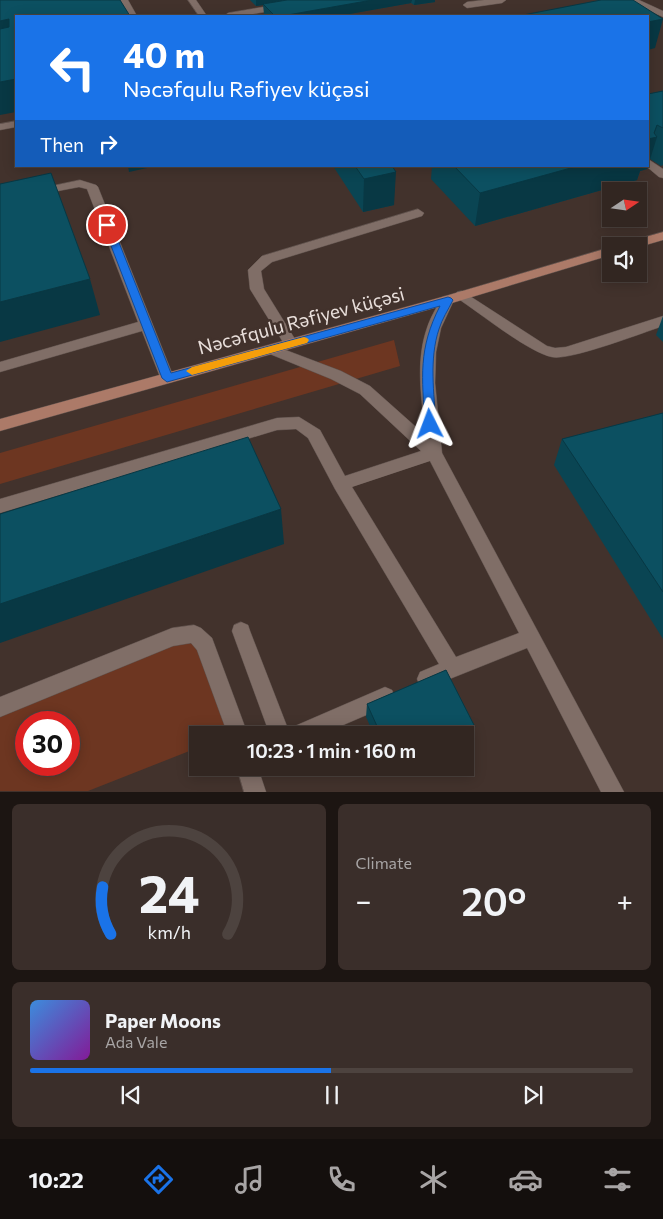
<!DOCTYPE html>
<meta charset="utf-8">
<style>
:root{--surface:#322621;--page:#3a2e2a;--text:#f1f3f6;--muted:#a8a5a5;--line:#4d433f;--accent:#1a73e8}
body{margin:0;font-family:Commissioner,sans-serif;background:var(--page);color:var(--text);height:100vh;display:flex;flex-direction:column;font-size:19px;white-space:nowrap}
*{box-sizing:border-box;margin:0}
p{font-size:16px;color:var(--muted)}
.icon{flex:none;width:28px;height:28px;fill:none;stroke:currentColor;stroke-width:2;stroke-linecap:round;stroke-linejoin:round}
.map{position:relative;height:792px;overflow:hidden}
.drawer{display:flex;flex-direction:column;gap:12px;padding:12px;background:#1c1512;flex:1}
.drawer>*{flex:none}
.guide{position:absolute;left:15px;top:15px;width:634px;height:152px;border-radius:0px;box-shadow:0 2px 12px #0003,0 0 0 1px var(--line);background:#1a73e8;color:#fff;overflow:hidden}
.needle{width:32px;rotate:77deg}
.buttons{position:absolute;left:602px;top:182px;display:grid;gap:10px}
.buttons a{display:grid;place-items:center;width:45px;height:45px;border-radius:0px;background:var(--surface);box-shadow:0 2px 12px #0003,0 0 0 1px var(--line);font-size:25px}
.speed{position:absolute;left:15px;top:711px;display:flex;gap:10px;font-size:25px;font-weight:700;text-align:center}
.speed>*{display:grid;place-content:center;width:65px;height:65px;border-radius:50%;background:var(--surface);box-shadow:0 2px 12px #0003,0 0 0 1px var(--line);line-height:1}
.speed .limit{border:8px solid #d22;background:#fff;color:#111}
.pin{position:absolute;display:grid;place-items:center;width:42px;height:42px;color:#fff;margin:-21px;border:2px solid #fff;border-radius:50%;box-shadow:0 1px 5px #0007}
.me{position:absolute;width:55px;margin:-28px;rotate:357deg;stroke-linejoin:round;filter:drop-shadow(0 0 4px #0008)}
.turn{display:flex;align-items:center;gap:18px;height:105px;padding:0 25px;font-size:22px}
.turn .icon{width:65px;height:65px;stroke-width:2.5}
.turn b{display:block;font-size:35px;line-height:42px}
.then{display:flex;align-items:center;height:48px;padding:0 25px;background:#0003;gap:10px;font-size:19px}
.big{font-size:38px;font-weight:600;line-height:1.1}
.drawer .card{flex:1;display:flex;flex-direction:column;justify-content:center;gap:8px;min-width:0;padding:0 18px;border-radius:8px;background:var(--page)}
.drawer .dial{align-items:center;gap:0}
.dial svg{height:130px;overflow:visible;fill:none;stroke:var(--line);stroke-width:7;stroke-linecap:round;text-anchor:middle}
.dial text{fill:var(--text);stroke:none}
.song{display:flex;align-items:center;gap:15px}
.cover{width:60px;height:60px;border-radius:8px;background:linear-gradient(135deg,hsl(210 70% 55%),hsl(290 70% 35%))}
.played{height:5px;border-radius:2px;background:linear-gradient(90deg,var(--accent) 50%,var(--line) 50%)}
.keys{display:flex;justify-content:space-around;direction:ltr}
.heat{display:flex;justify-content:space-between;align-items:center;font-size:28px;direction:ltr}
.drawer .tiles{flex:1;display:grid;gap:12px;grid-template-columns:1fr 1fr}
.card:last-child{grid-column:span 2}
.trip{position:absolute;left:189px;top:726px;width:285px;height:50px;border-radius:0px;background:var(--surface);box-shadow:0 2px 12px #0003,0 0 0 1px var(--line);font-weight:600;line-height:50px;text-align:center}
.tab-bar{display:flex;height:80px;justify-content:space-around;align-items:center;background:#140f0d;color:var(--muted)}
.tab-bar .icon{width:35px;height:35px}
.tab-bar .selected{color:var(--accent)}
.tab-bar b{font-size:22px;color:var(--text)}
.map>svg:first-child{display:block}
</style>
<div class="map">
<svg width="663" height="792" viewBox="0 0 663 792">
<rect width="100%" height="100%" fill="#42322c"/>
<g fill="#6d3621" fill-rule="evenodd">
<path d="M394,340l6,26 -400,118v-31z"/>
<path d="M198,627l33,108h-33l-1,13 -109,43h-88v-93zM26,722h43v43h-43z"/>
</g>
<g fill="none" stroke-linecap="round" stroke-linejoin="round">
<g stroke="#5e514c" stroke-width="1">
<g id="minor">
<path d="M120,0h8l9,16h-8z"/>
<path d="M188,0h8l11,16h-8z"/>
<path d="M305,0h18l-4,3 -78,13h-17l4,-3z"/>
<path d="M484,0h22l-4,3 -35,5 -4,-3 4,-3z"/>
<path d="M613,0h26l24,11v6l-26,-12 -23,-2z"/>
<path d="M16,121v6l-16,3v-6z"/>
<path d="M648,159l15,10v9l-4,-1 -13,-11z"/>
<path d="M80,180l16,5 2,2 76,191 -2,4 -5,1 -5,-1 -20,-51 -142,41v-10l138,-40 -51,-133 -8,-2 -42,8 -6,-3 2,-2z"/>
<path d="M418,209l6,4 -2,3 -150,46 -11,9 3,18 34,55 -2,3h-10l-36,-58 -2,-19 14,-14z"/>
<path d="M462,291l85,55 8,2 11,-1 97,-31v10c-21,7 -94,35 -111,31 -24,-5 -72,-44 -95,-59l-2,-3 2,-3z"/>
<path d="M447,296l5,1 2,3 -13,28 -5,24 -1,31 7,70 182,339h-23l-74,-144 -100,40 -7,-2 -3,-7 3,-7 19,-8 -104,-175 -27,-51 -12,-9 -19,1 -277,83v-14l277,-81 22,-1 21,13 25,46 76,-25 -61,-57 -29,-15 -66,-27 -2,-3 2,-3h10l66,25 29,15 55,49c-3,-35 -10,-73 2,-107 3,-10 9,-19 13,-28l2,-3zM430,461l89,172 -63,24 -104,-170z"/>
<path d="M241,622l7,3 2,6 38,98 97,-42 7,3 3,7 -3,7 -72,31h-50l-38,-104 2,-6z"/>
<path d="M194,625l7,3 11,10 36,97h-20l-31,-85 -6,-7 -18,3 -173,71v-20l172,-69z"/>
<path d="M237,768h21l8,24h-22z"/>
</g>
</g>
<g stroke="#5e514c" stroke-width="1">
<g id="major">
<path d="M663,232v8l-24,7 -17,-1 2,-3z"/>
<path d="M611,247v8l-159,48 -452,128v-12l442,-122z"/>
</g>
</g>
<use href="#minor" fill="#806e67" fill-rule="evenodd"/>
<use href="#major" fill="#ac7a68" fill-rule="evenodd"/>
</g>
<g fill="#0a4553">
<path d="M250,0h185v2l-21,3 -3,-2 -73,13h-72l-2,-2 -1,-9 -7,1z"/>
<path d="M663,91v74l-2,1 -11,-7 -3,10 -7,2 -3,9 -162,46 -44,-47 1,-13h216z"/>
<path d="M333,166h59l2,39 -31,7z"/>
<path d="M663,316v26l-7,-7z"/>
<path d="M663,413v226l-109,-174 8,-26z"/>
<path d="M446,670l29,57 -4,13 -6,2v-7h-91l-8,-18 1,-13z"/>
<path d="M389,768h17l-15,6z"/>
</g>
<g fill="#083844">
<path d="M256,0h38l-31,4v1l-7,1z"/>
<path d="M372,0h40l-1,3 -73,13h-56z"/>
<path d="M415,0h20v2l-21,3z"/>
<path d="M9,19l7,26 -16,7v-31z"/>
<path d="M663,19l-8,29 -7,2v-28z"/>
<path d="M16,79v33l-16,3v-33z"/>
<path d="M657,125l-4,13 4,-1 -10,32 -7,2 -3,9 -162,46 5,-33 98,-27h70v-27z"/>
<path d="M128,166h28l-27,6z"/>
<path d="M396,172l-2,33 -31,7 1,-33z"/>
<path d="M90,279l10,36 -100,27v-40z"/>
<path d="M281,509l3,35 -284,99v-39z"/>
<path d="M475,727l-4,13 -6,2v-7h-8z"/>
<path d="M392,768h14l-15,6z"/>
</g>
<g fill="#0c5061" stroke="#083844">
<path d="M0,0h120l10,16h-114v63l-16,3v-53l9,-2v-8l-9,2z"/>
<path d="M287,0h85l-90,16h-7l-12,-12z"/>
<path d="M601,0h32l30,19 -15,3v-6h-130z"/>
<path d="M663,91v37l-6,-3 -3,8 3,4 -9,2v-45z"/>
<path d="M355,166h37l4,6 -32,7z"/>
<path d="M454,166h124l-98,27z"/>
<path d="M51,173l39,106 -90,23v-118z"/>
<path d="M663,413v179l-101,-153z"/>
<path d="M248,437l33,72 -281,95v-90z"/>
<path d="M446,670l29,57 -18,8h-76l-14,-31z"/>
</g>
<path fill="#1a73e8" stroke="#114b97" d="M104,223h3l5,2 59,148 277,-76 3,1 2,2c-5,10 -11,19 -14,29 -10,30 -5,64 -3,95l-1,3h-9l-1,-3c-3,-47 -7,-75 15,-118l-273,76 -5,-4 -59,-153z"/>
<path fill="#f59e0b" d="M304,337l3,1 2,2 -2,3 -115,32 -6,-4 6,-4z"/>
<g text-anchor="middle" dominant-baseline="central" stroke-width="5" stroke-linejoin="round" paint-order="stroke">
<g font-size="19" fill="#e9dfdb" stroke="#42322c">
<text transform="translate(301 320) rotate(-15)">Nəcəfqulu Rəfiyev küçəsi</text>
</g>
</g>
</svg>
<div class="buttons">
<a><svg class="needle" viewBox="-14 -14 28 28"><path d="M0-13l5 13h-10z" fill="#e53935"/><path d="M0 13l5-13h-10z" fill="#a8a5a5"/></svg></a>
<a><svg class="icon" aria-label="sound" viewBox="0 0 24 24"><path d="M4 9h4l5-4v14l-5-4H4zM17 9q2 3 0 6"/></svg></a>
</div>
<div class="speed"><div class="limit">30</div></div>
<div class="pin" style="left:107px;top:225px;background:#d93025"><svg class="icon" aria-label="arrive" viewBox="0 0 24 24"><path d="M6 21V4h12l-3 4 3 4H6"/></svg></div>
<svg class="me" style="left:430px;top:424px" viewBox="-20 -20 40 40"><path d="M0-17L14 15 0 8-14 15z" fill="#1a73e8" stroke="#fff" stroke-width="4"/></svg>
<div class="trip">10:23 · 1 min · 160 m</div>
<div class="guide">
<div class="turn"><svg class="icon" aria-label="left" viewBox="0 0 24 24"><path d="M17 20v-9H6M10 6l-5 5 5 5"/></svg><div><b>40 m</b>Nəcəfqulu Rəfiyev küçəsi</div></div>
<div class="then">Then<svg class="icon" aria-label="right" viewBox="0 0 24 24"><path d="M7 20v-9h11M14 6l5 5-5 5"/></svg></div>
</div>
</div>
<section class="drawer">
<div class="tiles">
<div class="card dial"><svg viewBox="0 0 100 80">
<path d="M14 69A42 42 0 1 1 86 69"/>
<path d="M14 69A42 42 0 0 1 9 40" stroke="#1a73e8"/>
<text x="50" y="56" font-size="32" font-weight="700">24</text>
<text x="50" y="72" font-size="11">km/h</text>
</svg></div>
<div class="card"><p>Climate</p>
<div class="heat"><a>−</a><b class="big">20°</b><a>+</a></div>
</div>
<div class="card">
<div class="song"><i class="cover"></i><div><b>Paper Moons</b><p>Ada Vale</p></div></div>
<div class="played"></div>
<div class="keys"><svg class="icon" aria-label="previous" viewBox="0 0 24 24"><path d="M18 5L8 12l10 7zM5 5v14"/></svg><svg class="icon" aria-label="pause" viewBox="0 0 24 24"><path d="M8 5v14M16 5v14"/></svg><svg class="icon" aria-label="next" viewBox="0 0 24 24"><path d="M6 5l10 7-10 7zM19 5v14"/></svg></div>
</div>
</div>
</section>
<nav class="tab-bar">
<b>10:22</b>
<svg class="icon selected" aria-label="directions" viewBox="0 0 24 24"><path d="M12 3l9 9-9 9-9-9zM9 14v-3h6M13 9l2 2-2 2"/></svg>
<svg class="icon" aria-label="music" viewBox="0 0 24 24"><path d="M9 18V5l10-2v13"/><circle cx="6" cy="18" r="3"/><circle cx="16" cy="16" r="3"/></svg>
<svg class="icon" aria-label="phone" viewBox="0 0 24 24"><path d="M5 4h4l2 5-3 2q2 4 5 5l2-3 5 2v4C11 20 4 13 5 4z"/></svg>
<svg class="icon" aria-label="climate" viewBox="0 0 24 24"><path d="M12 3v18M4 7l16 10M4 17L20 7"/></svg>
<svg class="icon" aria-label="car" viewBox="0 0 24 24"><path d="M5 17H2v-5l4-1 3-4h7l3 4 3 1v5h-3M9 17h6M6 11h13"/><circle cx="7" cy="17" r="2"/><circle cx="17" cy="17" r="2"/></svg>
<svg class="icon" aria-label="filters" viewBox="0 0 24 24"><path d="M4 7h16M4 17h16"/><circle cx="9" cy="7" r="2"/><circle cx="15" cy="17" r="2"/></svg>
</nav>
